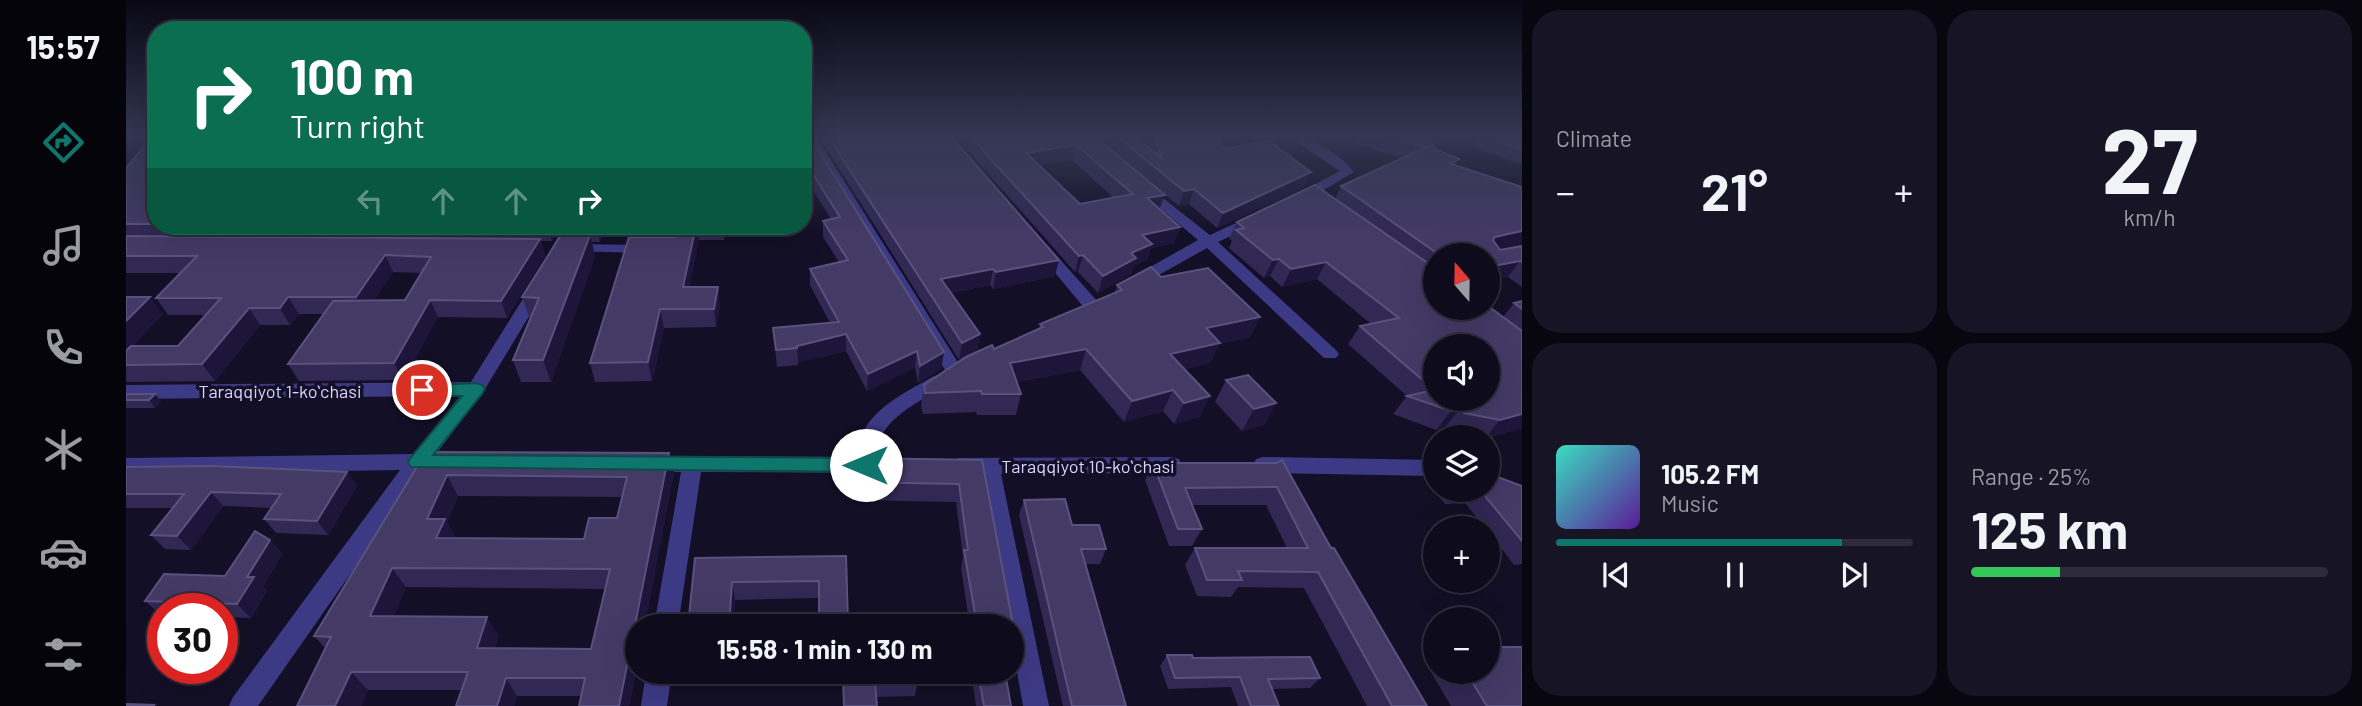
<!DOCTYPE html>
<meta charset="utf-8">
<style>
:root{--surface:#0e0b1c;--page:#171425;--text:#f1f3f6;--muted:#9b9ba3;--line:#2e2b3b;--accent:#0f766e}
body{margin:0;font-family:Barlow,sans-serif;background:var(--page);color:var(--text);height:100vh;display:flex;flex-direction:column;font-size:26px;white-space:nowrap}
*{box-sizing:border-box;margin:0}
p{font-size:23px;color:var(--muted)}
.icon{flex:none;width:38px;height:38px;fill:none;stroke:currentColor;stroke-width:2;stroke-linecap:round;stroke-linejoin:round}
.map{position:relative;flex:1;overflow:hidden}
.drawer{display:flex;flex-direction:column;gap:10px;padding:10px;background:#08060f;width:840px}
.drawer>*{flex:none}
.hud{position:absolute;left:21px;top:21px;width:665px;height:214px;border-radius:28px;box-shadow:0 7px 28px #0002,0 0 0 2px var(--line);background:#0b6e4f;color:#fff;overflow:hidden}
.needle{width:46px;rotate:340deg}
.tools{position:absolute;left:1297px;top:243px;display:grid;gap:14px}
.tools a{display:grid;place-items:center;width:77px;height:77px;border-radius:50%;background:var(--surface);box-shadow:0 7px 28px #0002,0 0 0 2px var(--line);font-size:35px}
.speed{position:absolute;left:21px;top:593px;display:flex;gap:14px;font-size:35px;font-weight:700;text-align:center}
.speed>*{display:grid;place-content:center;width:91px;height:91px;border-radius:50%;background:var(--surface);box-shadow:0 7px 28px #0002,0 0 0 2px var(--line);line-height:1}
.speed .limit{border:10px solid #d22;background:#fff;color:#111}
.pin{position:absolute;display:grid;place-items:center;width:60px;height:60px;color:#fff;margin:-30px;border:4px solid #fff;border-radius:50%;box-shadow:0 2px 7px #0007}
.me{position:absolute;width:77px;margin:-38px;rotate:270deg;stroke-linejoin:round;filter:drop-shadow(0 0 5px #0008)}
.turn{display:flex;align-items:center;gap:24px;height:147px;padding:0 28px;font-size:32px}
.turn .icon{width:91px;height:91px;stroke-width:2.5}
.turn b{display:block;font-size:49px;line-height:60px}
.lanes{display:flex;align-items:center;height:66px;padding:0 28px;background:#0003;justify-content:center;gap:35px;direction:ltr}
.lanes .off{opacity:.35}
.big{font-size:52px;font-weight:700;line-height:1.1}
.drawer .card{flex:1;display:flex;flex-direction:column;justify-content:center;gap:10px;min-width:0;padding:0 24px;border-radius:28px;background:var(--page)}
.drawer .dial{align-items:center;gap:0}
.dial b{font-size:91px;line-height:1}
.song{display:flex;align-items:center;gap:21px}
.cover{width:84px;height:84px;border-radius:10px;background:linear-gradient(135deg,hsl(170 70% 55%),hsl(270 70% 35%))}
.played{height:7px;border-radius:4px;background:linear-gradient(90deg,var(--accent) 80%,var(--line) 80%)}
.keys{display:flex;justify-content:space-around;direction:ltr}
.heat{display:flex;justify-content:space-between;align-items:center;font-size:38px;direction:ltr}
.charge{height:10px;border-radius:5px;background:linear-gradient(90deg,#34c759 25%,var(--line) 0)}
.drawer .tiles{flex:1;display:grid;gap:10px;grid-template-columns:repeat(2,1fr)}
.trip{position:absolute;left:499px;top:614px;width:399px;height:70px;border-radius:35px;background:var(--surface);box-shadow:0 7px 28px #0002,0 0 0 2px var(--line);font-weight:700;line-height:70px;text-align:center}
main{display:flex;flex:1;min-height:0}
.menu{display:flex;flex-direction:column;width:126px;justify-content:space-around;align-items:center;background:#06040b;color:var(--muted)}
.menu .icon{width:49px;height:49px}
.menu .active{color:var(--accent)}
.menu b{font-size:32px;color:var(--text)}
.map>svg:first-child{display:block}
</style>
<main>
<nav class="menu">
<b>15:57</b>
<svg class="icon active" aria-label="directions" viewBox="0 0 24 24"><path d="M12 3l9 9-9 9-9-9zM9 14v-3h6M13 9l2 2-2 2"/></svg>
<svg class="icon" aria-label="music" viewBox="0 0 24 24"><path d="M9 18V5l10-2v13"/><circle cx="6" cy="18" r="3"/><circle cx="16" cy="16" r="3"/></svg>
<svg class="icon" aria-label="phone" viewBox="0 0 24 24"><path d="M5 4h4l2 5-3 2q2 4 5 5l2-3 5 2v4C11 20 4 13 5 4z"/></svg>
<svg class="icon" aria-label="climate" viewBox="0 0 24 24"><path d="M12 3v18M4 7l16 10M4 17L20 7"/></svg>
<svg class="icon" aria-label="car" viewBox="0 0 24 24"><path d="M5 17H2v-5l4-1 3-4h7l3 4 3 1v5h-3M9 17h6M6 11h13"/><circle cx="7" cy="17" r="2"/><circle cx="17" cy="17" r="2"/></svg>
<svg class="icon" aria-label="filters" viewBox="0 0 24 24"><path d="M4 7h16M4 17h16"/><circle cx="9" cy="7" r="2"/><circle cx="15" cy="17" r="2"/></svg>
</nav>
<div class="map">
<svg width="1396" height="706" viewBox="0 0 1396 706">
<rect width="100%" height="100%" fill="#130f26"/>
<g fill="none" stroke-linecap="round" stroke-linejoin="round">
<g fill="#3d3a85" fill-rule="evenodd">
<path d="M677,135h12l149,237 -3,4 -12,1 2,3 -3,5c-29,17 -71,34 -72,72l6,2 3,6 -3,6 -7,2 -174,-1 -23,154h-24l27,-154 -41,-2 -3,-6 3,-6 7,-2 209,1c2,-36 33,-56 62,-72 10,-5 19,-13 30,-10z"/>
<path d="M1160,135c22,-1 55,19 68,37l-49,29h-10v-6l45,-24z"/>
<path d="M1019,184l65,51 41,-19h10v6l-43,20 118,108 3,4 -3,4h-12l-117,-110 -66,37h-12l-2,-3 2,-3 69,-39 -58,-49 -2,-3z"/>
<path d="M438,226h14l-9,18 78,1 7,4 -7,4 -82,-2 -5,8h-10l-3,-3z"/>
<path d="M916,244l5,1 51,57 2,4 -2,4h-12l-49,-59 -2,-3z"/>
<path d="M411,285l8,5 -63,104 -46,60 12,2 3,6 -3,6 -25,2 -165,236h-29l4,-9 167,-227 -274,4v-16l287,-4 47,-58 -334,3v-14l345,-3 60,-96z"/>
<path d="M1046,457l7,2 3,6 -3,6 -7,2 -171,1 48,232h-26l-11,-63v-17h-4l-28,-152 -28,-2 -3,-6 3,-6 7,-2z"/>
<path d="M1137,457l172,3v16l-172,-3 -7,-2 -3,-6 3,-6z"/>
<path d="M520,672h26l-5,34h-26z"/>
</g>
</g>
<g fill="#312854" fill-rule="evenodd">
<path d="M30,135v91h405l-9,15h-11l4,15 -38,62 -69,-1 -35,63 -104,1 -11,-17 36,-50h-25l-9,11h-30l-45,56 -88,1 -1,-1v-84l37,17 -31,32h46l28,-31h-38l-12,-17 24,-25h-54v-105zM267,272l28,1 -16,27h-31z"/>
<path d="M677,135l141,217 -3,17 -23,14 -3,-16 -48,24 -21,-40 -48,11v3l-21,2 -4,-39 57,-5 -20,-38v-16l29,-7 -16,-25v-16l8,-2 -20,-32 -8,1z"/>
<path d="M692,135h132l105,141 -62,13 -3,-4 -39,8 29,41 -3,17 -18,9z"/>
<path d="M828,135h139l67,75 20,17 -6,16 -23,5 -4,12 -13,6 -3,8 -33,19 -20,-21h-3zM946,160l42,38 -34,6 -41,-38z"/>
<path d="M967,135h39l17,13 -5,-13h74l6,14 80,39 -87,40 -28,-24 -10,2z"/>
<path d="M1210,135h89l12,15 19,15 66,81v41l-14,-10 -20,-21h-53v52l68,9 11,-14 8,-2v127l-35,10h-8l-30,-7 -4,-4 -9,3 -43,-16 14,-18 -59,-52 12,-18 11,-2 -54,-45 -35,8 -12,-11 -6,2 -35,-30 3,-7 -3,-2 8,-17 98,-23 6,-13 62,-28 -48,-14 2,-3z"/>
<path d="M1352,135h44v30l-51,-19z"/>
<path d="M443,226h37l-6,16h-8l3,14 -44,126h-30l-8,-22 17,-41 -8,-22 49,-62z"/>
<path d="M507,226h94l-3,14h-25l-10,47 31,18 -4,22 -52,1 -12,53 -57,1 -5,-19 46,-126z"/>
<path d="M1035,277l99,40 -10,20 -31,7 -9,19 -25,6 15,48 -26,7 -11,-13 -39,11 -44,-52 -63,12 4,12 -5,21h-39l-1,-3 -53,2 -2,-8 3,-21 70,-36 45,-20 1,-5 75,-31 2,-8z"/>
<path d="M1100,380l50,23 -12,22 -22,6 -27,-29z"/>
<path d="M0,394l35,7 -6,7h-29z"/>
<path d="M300,452l248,22 -37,152v40l-8,40h-50l2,-10h-64l-3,10h-58l6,-16h-94l-7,16h-64l28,-58 -11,-12zM332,496l164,1 -5,21 -33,21h-128l-9,-17zM280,587l200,2 -15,60 -96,-1 4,-12 -106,-19z"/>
<path d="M728,458l128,2 36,191 -6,17v-42h-193v-28l-84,2 -2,26h-45l7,-68 151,-2 2,66 121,-1 -8,-53 2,-11 -7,-55 -103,-2z"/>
<path d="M1027,463h124l54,85 96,158h-60l-63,-118 -66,-1 -7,10 -34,-1 -12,-31 10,-17h92l-21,-43h-74l10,24 -10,17h-23l-24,-66z"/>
<path d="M0,467l221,5 10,14 -29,49 -52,-2 -12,-14 8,-11 -49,-2 -32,44 -26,-1 -14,-14 22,-27h-47z"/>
<path d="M1369,476l27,10v78l-8,1 -26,-34v-3h-3l-20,-25 -20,1 -15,-19 5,-5v10h53z"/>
<path d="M898,500l48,25 34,24 -6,15h-15l41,142h-63l-44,-191z"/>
<path d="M144,540l12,14 -19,33 4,4 -16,27 -29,-1v-8h-59v6l-3,-1 -15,-13 80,-25z"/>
<path d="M1041,655l26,3 127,20 -10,10 -38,1 7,17h-41l-7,-19 -63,2 -8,-23z"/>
<path d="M1309,661v11h53l34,34h-71l-23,-39z"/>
<path d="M561,672h230l1,8 -3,16 -39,1 1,9h-34l-1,-31 -154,3z"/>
<path d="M845,672h34l6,34h-35z"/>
</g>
<g fill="#1d163a">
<path d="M950,145l-4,15 -49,8 3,-15z"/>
<path d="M685,171v16l-8,1v-15z"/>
<path d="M1185,172l-7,16 -87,40 6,-15z"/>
<path d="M1068,189l-5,15 -10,2 5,-15z"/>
<path d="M1039,195l-6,15 -12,-12z"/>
<path d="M422,226h13l-9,15z"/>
<path d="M471,226h9l-6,16z"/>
<path d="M570,226h1l2,14 -13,66 -3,-19z"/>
<path d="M597,226h4l-3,14z"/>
<path d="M1054,227l-6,16 -23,5 -4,12 -13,6 -3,8 -33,19 5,-17 28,-23 11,-18z"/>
<path d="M1396,231v14l-39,8 12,-16z"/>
<path d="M464,235l5,21 -44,126 -8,-22z"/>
<path d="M414,239l5,17 -38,62 -6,-17z"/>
<path d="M259,255l8,17 -28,42 -9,-17z"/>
<path d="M957,255l-5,17h-3l4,-16z"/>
<path d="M1153,259l-9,17 -6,2 9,-18z"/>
<path d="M933,260l-4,16 -62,13 3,-17z"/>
<path d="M1394,261l-12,16 -20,4v-14z"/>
<path d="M1200,262l-9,17 -35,8 9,-18z"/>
<path d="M867,269l-3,16 -51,10 2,-16z"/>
<path d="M592,287l2,18 -4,22 -2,-18z"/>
<path d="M24,297l13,17 -37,39v-32z"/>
<path d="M162,297l11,17 -9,11 -10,-17z"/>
<path d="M304,300l8,17 -35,63 -9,-17z"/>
<path d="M123,308l11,17 -45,56 -13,-17z"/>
<path d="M534,309l4,19 -12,53 -4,-19z"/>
<path d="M1134,317l-10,20 -31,7 -9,19 -48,12 8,-21 36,-26z"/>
<path d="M720,334v17l-48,11 -1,-16z"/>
<path d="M854,334l-3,17 -18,9 3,-17z"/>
<path d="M960,349l-6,21 -75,14 5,-21z"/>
<path d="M791,351l-2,16 -48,24 1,-17z"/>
<path d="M818,352l-3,17 -23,14 2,-17z"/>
<path d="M1047,390l-10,21 -39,11 8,-21z"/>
<path d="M29,394l6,7 -6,7 -6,-8z"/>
<path d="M1084,396l-10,21 -26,7 10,-21z"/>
<path d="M1150,403l-12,22 -22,6 12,-22z"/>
<path d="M1334,409l-15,18 -9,3 15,-19z"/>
<path d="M1396,414v14l-37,10 15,-18z"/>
<path d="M543,453l5,21 -29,152h-8v40l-8,40h-10z"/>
<path d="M221,472l10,14 -29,49 -11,-14z"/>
<path d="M321,475l11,21 -11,26 9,17 -20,-1 -9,-19z"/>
<path d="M85,492l12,14 -32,44 -14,-14z"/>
<path d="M144,540l12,14 -19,33 4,4 -16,27 -14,-14 10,-27z"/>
<path d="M266,568l14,19 -21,48 -15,-19z"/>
<path d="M606,582l3,18 -2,26h-4z"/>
<path d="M361,617l12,19 -10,30 -12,-18z"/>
<path d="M225,672l17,18 -7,16h-26z"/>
<path d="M380,678l11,18 -3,10h-17z"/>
</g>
<g fill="#433a66" stroke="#5a527e" stroke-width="2" fill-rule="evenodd">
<path d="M27,135h3v89h-30v-56z"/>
<path d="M677,135h6l135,217 -24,14 -3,-15 -49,23 -22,-40 -49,12v2l-21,2 -3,-22 66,-6 -29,-53 38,-9 -25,-39 17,-4 -29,-46 -8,2z"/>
<path d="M701,135h123l109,125 -63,12 -3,-3 -52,10 39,55 -18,9z"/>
<path d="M843,135h124l72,60 -18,3 33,29 -38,8 10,9 -21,9 5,5 -33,18 -20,-21 -4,1zM950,145l57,49 -53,10 -54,-51z"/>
<path d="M989,135h17l30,23 -8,-23h64l6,14 44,-9 43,32 -88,41 -29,-24 -10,2z"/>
<path d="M1259,135h40l12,15 22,9 -8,5 71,23v44l-27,6 -2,3 7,10 22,-4v16l-2,-1 -32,6v-11h-47l-100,-70 86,-39z"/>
<path d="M1356,135h40v15z"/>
<path d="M1189,185l120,83v40h53v-2l34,25v83l-22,6 -36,-7 -4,-4 -9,2 -44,-15 27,-6 -74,-64 39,-8 -73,-56 -35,7 -12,-10 -6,1 -37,-30 8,-2 -7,-6zM1309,346h53v53h-53z"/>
<path d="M555,226h15l-13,61h35l-4,22h-54l-12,53 -58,1 39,-126h46l10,-5z"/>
<path d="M435,235h29l-47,125h-30l26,-62 -17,-1z"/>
<path d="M0,236l414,3 -39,62 -71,-1 -36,63 -106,1 45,-63 72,-1 26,-43 -46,-2 -29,42h-68l-8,11h-31l-47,56 -76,1v-14l5,-5h47l43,-48h-65l41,-42h-71z"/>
<path d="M1025,267l10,10 47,-9 52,49 -54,11 14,15 -50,11 40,42 -26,7 -11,-13 -41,11 -46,-52 -76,14 11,31h-39l-1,-3 -56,2 -1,-8 42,-28 26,-12 2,4 49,-22 -3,-3 82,-34 -5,-5z"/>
<path d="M0,297h24l-24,24z"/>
<path d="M1396,301v8l-8,-6z"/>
<path d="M1122,375l28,28 -22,6 -28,-29z"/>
<path d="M0,394h29l-6,6h-23z"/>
<path d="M300,452l243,1 -50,253h-40l6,-28h-79l-9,28h-41l12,-34h-117l-16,34h-38l34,-69 -17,-1zM321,475l180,2 -10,41h-28l-5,21 -148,-1 9,-19h-18zM266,568l218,1 -19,80 -114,-1 10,-31 -117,-1z"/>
<path d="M728,458l128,2 36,191h-6v-25h-193v-45l-87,1 -3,44h-41l7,-68 151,-2 2,66 128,-2 -12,-70h4l-9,-66 -105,-2z"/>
<path d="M1156,460l49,88h3l93,158h-35l-74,-134 -80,-1 4,9h-35l-12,-32h113l-31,-61 -92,1 17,41h-24l-25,-66h124z"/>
<path d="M87,466l134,6 -30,49 -53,-2 17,-25 -70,-2 -34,44 -26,-1 33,-41h-58v-27z"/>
<path d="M1362,469h1l6,7 27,10v55l-42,-51h8z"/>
<path d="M939,499l7,26h27l7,24h-25l45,157h-54l-48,-206z"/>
<path d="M129,531l15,9 -23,37h7l-17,27 -92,-3 19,-27 61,2z"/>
<path d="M1362,647h34v59h-35l-21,-34h22z"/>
<path d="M1041,655h25l1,3 117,-1 10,21 -52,1 11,27h-28l-11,-29 -65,1z"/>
<path d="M717,672h74l1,8 -43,1 2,25h-33z"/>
<path d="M852,672h27l6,34h-27z"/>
<path d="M0,704l28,1 -1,1h-27z"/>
</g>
<linearGradient id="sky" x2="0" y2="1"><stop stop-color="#0a0815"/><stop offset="0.58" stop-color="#333752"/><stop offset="1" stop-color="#333752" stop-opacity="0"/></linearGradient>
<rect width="1396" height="234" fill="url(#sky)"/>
<path fill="#0f766e" stroke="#0a4d48" stroke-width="2" d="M350,383l6,2 3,4 -3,5 -49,61 433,3 7,2 2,5 -2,5 -7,2 -455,-5 -3,-5 3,-5 51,-61h-40l-8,-6 3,-4z"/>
<g text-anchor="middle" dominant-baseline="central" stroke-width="7" stroke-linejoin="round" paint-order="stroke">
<g font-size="18" fill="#d9d4ff" stroke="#130f26">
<text x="154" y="391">Taraqqiyot 1-koʻchasi</text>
<text x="962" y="466">Taraqqiyot 10-koʻchasi</text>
</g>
</g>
</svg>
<div class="tools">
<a><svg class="needle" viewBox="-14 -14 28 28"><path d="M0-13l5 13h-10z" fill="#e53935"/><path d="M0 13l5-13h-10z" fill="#9b9ba3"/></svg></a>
<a><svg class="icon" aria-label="sound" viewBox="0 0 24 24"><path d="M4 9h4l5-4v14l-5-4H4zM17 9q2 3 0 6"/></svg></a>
<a><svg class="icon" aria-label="layers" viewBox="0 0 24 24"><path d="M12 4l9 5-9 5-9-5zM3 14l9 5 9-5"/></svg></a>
<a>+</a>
<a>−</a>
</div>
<div class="speed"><div class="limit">30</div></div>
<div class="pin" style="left:296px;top:390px;background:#d93025"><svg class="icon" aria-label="arrive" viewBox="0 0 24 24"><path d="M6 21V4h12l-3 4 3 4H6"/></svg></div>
<svg class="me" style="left:740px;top:465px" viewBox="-20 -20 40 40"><circle r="19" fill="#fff"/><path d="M0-13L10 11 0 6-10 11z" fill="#0f766e"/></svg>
<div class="trip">15:58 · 1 min · 130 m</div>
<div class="hud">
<div class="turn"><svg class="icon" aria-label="right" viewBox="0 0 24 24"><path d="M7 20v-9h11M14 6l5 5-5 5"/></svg><div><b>100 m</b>Turn right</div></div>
<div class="lanes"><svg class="icon off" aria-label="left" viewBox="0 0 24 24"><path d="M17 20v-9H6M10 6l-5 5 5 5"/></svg><svg class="icon off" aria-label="ahead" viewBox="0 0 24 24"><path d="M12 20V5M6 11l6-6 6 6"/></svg><svg class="icon off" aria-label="ahead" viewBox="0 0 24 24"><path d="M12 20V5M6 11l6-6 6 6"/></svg><svg class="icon" aria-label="right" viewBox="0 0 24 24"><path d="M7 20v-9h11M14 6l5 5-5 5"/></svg></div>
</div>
</div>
<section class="drawer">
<div class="tiles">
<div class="card"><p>Climate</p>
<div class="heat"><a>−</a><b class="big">21°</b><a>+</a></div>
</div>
<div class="card dial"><b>27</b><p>km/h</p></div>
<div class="card">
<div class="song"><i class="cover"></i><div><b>105.2 FM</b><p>Music</p></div></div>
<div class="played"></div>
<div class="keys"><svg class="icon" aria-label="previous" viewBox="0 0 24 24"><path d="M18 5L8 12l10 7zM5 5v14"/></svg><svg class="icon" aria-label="pause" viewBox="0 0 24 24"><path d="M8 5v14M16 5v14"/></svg><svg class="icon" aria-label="next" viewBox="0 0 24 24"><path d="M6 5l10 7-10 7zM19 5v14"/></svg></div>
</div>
<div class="card"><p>Range · 25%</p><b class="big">125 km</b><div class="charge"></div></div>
</div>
</section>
</main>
